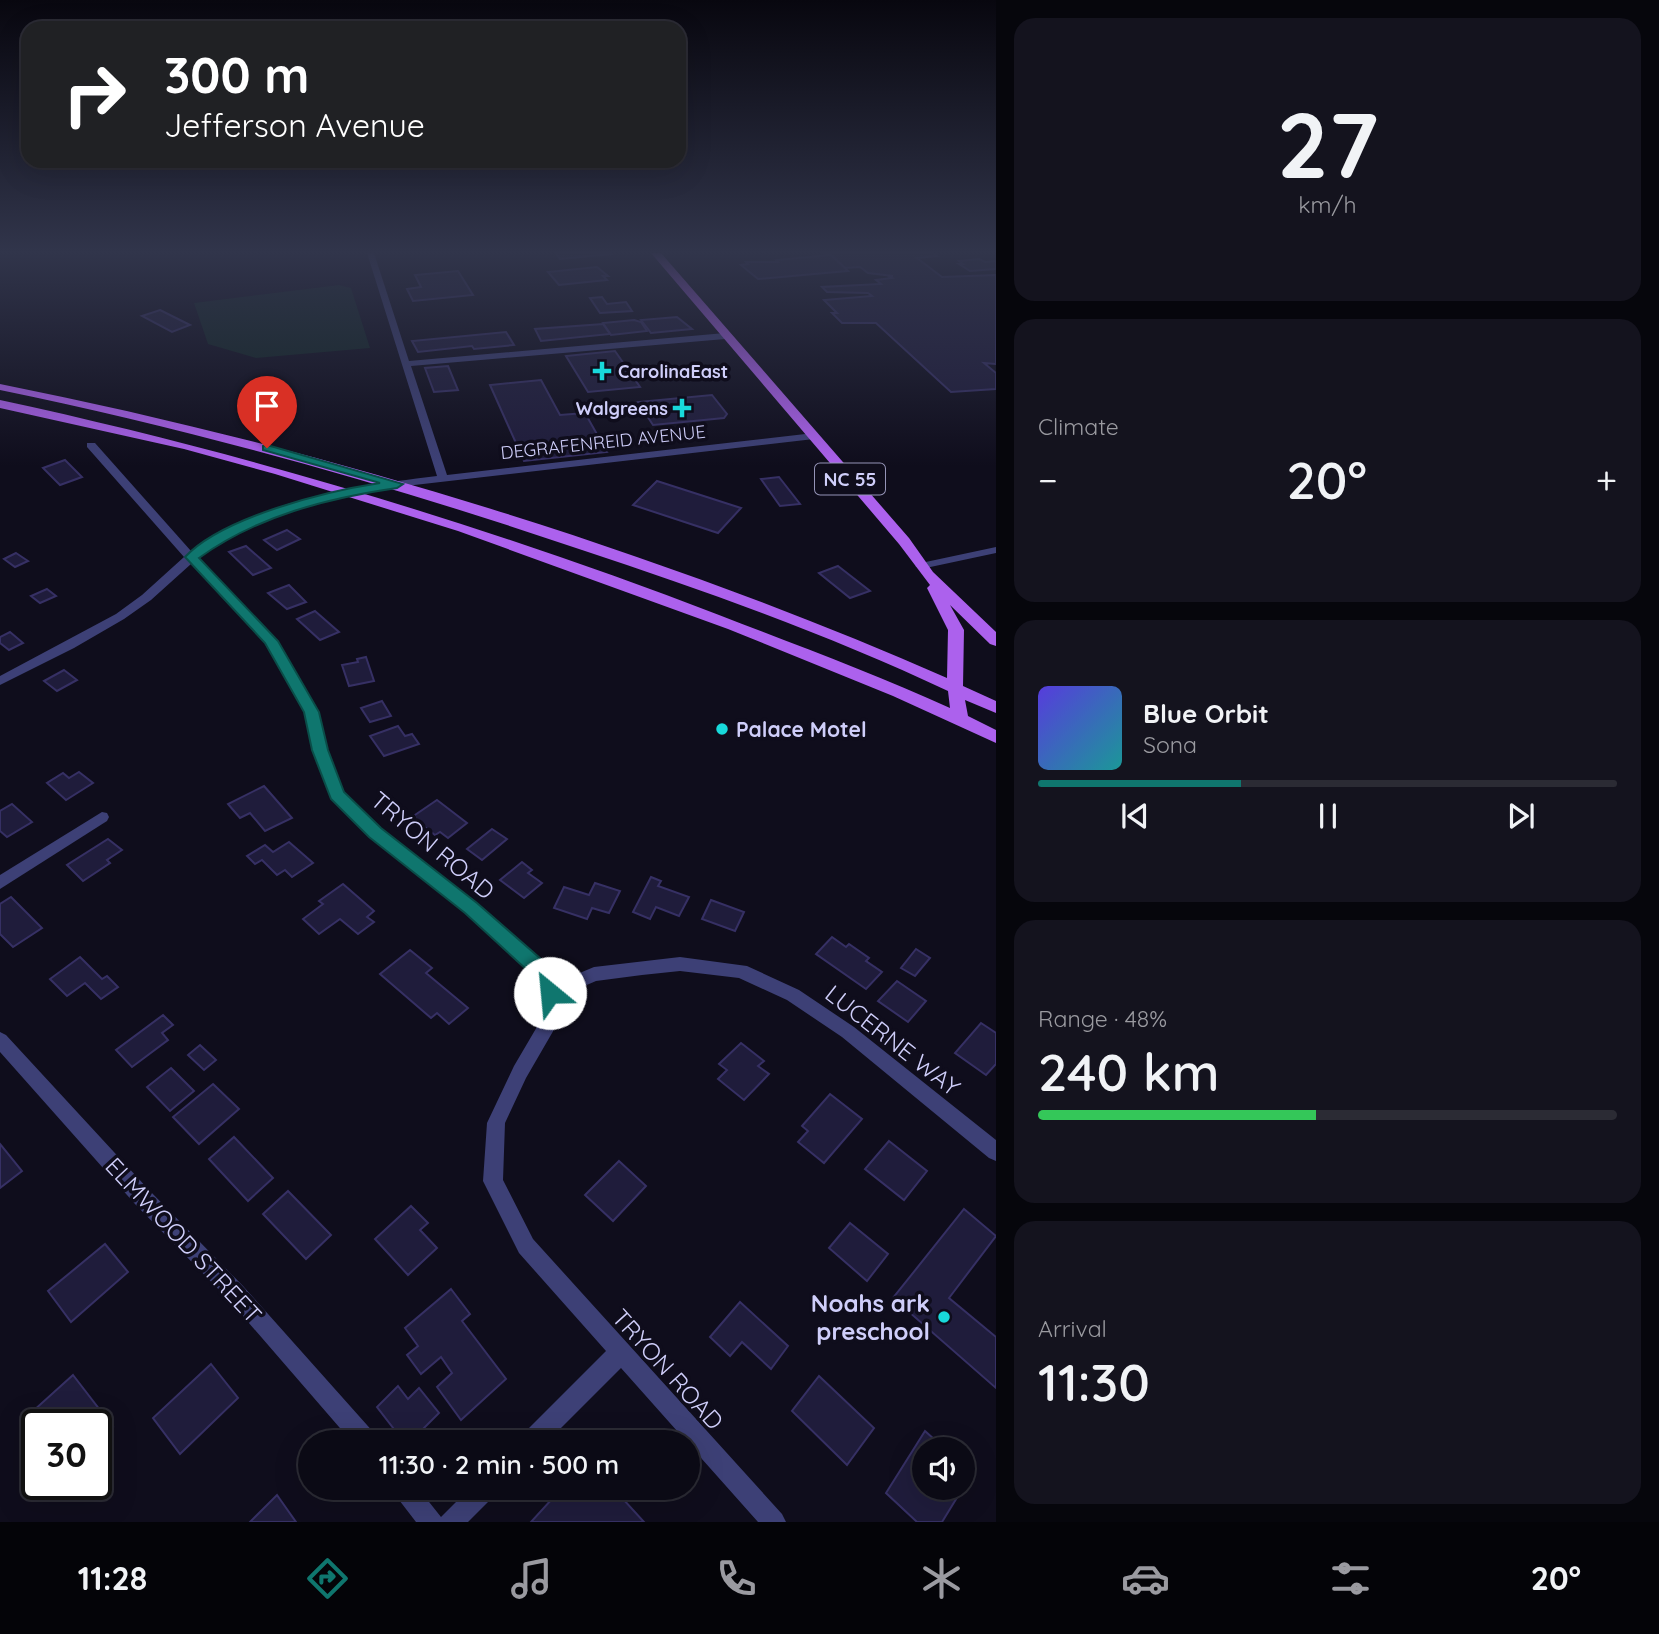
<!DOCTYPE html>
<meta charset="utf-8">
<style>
:root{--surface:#0b0a15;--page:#14131e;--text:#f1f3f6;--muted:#9a9aa0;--line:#2b2b34;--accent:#0f766e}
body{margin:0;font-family:Quicksand,sans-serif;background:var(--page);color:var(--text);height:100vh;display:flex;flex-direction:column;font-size:26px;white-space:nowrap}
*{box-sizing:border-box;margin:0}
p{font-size:23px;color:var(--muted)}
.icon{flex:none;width:38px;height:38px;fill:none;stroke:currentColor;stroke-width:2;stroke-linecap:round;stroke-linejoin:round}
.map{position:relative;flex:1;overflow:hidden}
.sheet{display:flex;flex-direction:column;gap:18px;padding:18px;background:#06060c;width:663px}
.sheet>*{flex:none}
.hud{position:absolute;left:21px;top:21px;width:665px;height:147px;border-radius:21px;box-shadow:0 7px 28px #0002,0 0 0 2px var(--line);background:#202124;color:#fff;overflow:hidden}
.buttons{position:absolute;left:912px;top:1437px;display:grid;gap:14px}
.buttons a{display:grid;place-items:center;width:63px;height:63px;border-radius:50%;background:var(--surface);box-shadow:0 7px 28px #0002,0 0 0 2px var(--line);font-size:35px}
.speed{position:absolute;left:21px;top:1409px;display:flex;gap:14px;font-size:35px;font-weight:700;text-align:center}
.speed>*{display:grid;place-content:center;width:91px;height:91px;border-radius:50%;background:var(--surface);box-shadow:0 7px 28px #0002,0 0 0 2px var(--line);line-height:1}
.speed .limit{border:4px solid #111;border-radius:10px;background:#fff;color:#111}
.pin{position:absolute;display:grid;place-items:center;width:60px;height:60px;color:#fff;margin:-72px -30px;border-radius:50% 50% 50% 0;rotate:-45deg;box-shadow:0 0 7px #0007}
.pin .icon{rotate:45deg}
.me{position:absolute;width:77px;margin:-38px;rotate:332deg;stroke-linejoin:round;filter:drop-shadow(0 0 5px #0008)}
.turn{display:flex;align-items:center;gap:24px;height:147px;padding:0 28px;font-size:32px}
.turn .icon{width:91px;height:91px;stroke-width:2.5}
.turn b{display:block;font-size:49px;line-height:60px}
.big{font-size:52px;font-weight:600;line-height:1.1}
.sheet .widget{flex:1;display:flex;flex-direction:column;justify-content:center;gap:10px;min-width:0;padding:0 24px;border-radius:21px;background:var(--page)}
.sheet .dial{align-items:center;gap:0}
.dial b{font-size:91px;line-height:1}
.song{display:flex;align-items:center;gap:21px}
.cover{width:84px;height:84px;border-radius:10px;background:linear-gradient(135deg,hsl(250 70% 55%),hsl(180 70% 35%))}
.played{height:7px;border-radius:4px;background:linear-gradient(90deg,var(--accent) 35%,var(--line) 35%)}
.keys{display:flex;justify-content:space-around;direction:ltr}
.heat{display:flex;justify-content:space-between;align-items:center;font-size:38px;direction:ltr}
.charge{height:10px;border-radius:5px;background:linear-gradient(90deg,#34c759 48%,var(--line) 0)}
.trip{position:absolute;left:298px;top:1430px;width:402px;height:70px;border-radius:35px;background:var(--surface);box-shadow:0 7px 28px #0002,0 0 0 2px var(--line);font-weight:600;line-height:70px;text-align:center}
.tab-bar{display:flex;height:112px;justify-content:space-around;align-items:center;background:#040408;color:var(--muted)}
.tab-bar .icon{width:49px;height:49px}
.tab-bar .on{color:var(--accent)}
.tab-bar b{font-size:32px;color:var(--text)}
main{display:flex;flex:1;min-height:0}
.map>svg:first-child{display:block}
</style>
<main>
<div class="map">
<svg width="996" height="1522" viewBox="0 0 996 1522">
<rect width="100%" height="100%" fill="#0f0d1c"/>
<path fill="#112523" d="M339,285l12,3 19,60 -114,10 -48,-14 -14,-41z"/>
<g fill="#1f1c3b" stroke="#363064" stroke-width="2">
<path d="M556,253h55l1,1 -52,5z"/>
<path d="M822,253h111l4,3 -20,2 25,19 54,-2v89l-12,-1 12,10v16l-45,3 -75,-69h-34l-10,-10h5l-13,-13 48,-4 -4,-3 -41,-1 -5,-5 59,-3 -5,-4 16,-2 -4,-2h5l-25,-3 -8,-6 -15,1 -14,-13z"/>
<path d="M831,255l17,16 -90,8 -17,-14 7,-1 -2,-2h32l-2,-2z"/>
<path d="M979,259l6,3 11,-1v8l-26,2 -11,-7h4l-4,-3z"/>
<path d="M597,267l11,9h-5l4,4 -48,5 -11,-13z"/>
<path d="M458,271l15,24 -60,6 -6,-12 14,-2 -6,-12z"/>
<path d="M602,297l5,7 19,-2 6,9 -32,2 -10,-15z"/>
<path d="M160,310l30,15 -18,7 -30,-16z"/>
<path d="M677,317l15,12 -41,4 -10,-13z"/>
<path d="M634,320l7,2 6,9 -36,4 -8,-12z"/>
<path d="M603,324l7,10 -69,7 -6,-12z"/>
<path d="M506,332l8,13 -40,4 -2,-3 -54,6 -6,-11z"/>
<path d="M615,351l25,36 -52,5 -22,-36z"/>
<path d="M448,366l10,24 -24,2 -9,-24z"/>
<path d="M541,380l19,35 25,-2 22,39 -83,9 -34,-76z"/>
<path d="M712,395l15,19 -3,4 -71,7 -15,-23z"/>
<path d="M65,460l17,17 -22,8 -17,-17z"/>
<path d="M779,477l21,27 -20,2 -19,-27z"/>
<path d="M657,481l84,27 -23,25 -85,-28z"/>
<path d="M287,530l13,9 -23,11 -13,-10z"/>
<path d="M246,546l25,22 -18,7 -24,-23z"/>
<path d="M16,553l12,8 -13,6 -11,-8z"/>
<path d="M838,566l32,25 -20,7 -31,-25z"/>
<path d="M289,585l17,17 -19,7 -19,-16z"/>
<path d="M47,589l9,7 -16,7 -9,-7z"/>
<path d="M315,611l24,21 -19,8 -23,-21z"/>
<path d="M10,632l13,11 -14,7 -9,-7v-6z"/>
<path d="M366,657l8,24 -25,5 -7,-21 16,-3 -1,-3z"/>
<path d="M64,670l13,10 -20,11 -13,-10z"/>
<path d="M382,701l9,15 -21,6 -9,-14z"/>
<path d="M398,726l7,10 7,-2 7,10 -35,12 -14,-20z"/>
<path d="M79,772l14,11 -27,17 -19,-17 16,-10 6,5z"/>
<path d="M264,786l28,32 -27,13 -15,-18 -10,5 -12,-14z"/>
<path d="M437,800l30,23 -19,15 -8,-6 -5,3 -23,-18z"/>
<path d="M12,804l20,18 -25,15 -7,-6v-20z"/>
<path d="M492,829l15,10 -25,21 -15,-11z"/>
<path d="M108,839l14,11 -15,10 3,3 -27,18 -16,-16z"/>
<path d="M289,842l24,21 -21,14 -7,-7 -8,5 -15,-15 -7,4 -8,-8 18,-11 8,7z"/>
<path d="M522,862l10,8 -4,3 14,10 -18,15 -24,-18z"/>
<path d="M651,877l10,4 -3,5 31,11 -10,19 -23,-9 -6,12 -17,-7z"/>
<path d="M595,883l25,8 -11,22 -17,-5 -5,11 -33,-11 10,-21 25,8z"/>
<path d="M343,884l31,27 -7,6 7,5 -16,12 -18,-15 -21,15 -16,-15 20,-15 -4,-3z"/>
<path d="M11,897l31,31 -29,19 -13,-13v-30z"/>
<path d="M711,900l33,12 -9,19 -33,-12z"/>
<path d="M832,937l14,10 3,-3 20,14 -3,3 16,11 -16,17 -50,-35z"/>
<path d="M916,949l14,9 -15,18 -14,-8z"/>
<path d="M410,950l22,18 -6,5 42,35 -19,16 -12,-11 -6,5 -51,-44z"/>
<path d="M80,957l22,22 5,-3 11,11 -17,12 -16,-16 -18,13 -17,-17z"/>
<path d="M897,981l29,20 -18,21 -30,-21z"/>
<path d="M163,1015l10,10 -11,8 6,7 -36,27 -16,-17z"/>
<path d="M981,1023l15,10v31l-10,11 -31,-22z"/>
<path d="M741,1043l23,18 -6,5 11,8 -25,26 -26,-21 9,-9 -8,-6z"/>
<path d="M200,1045l16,15 -12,10 -16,-15z"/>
<path d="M171,1068l23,23 -24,20 -23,-24z"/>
<path d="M213,1084l26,25 -40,35 -26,-27z"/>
<path d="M830,1094l32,25 -38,44 -26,-21 10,-11 -6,-5z"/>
<path d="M234,1137l39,41 -25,23 -39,-42z"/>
<path d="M889,1141l38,30 -23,29 -39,-31z"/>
<path d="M0,1144l22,27 -22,17z"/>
<path d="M619,1161l27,25 -33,35 -28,-26z"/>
<path d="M288,1191l43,44 -25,24 -43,-45z"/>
<path d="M411,1206l17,17 -8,7 17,18 -29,27 -33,-36z"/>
<path d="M964,1209l32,27 -47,62 47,39v51l-103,-90z"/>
<path d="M850,1223l38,31 -21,27 -38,-33z"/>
<path d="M105,1244l23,28 -57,50 -23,-31z"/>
<path d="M451,1289l19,25 -8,7 44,58 -45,41 -24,-33 15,-14 -11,-16 -20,17 -14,-19 11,-9 -13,-18z"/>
<path d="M740,1302l48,44 -17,23 -29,-27 -12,14 -20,-19z"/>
<path d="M211,1364l27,34 -58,56 -27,-36z"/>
<path d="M73,1375l40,52 -17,16v-19h-53l-10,-13z"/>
<path d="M819,1376l55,52 -27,37 -55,-54z"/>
<path d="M398,1386l10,13 11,-11 20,25 -29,29h-6l-27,-35z"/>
<path d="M925,1431l20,18h-21v39h25l9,8 -16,26h-25l-31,-29z"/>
<path d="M562,1488h51l31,34h-113z"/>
<path d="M277,1495l19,27h-46z"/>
</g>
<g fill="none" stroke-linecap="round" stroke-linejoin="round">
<g fill="#3d4076" fill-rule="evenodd">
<path d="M367,253h7l35,108 316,-28 4,3 -4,3 -314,27 36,109 367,-42 5,3 -5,3 -417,48c-68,11 -144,26 -199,71l79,83 41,71 9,38 16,42 37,37 97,75 79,70 2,8 36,-15 86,-10 67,9 52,24 55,37 142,113v21l-7,-3 -147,-121 -55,-37 -48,-22 -59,-7 -38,4 -46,6 -37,16v24l-33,57 -21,45 -2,57 30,59 249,275 4,8h-28l-137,-154 -74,74h-27l3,-8 83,-83 -87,-98 -36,-72 4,-58 27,-57 27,-46 1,-38 -77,-70 -95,-75 -38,-38 -19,-49 -9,-38 -38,-69 -75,-79 -40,36 -27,19 -50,29 -74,37v-9l116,-62 26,-19 42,-38 -97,-110v-4h8l96,108c69,-51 163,-65 246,-75z"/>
<path d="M996,547v6l-75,16 -6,-3 6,-3z"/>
<path d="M102,812l5,1 2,4 -2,4 -107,68v-14z"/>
<path d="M0,1032l6,3 143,155 94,96 132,148 3,8h-26l-123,-142 -94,-96 -135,-152z"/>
<path d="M392,1488h26l23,29 29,-29h28l-4,8 -26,26h-52l-20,-26z"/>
</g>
<path fill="#ac61ed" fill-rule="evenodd" d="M651,253h10l248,285 24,34 63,60v14l-6,-2 -40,-39 14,25 -1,56 33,15v12l-31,-13 3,16 28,14v13l-103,-47 -165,-67 -270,-98 -183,-57 -91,-25 -184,-41v-8c246,53 484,125 719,215 78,30 156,59 231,93l-2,-17c-118,-56 -242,-100 -366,-141 -191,-65 -384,-119 -582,-160v-6c320,64 648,163 947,294l1,-48 -21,-42 3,-3 -31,-41z"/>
</g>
<linearGradient id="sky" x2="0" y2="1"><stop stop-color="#08070f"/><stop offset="0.54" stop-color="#31354b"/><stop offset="1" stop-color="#31354b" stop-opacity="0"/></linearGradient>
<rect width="996" height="466" fill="url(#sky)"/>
<path fill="#0f766e" stroke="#0a4d48" stroke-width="2" d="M267,445l136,39 -6,4c-69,10 -140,28 -198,70l79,83 41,71 9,38 16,42 37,36 96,75 80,70 3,20 -3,6 -7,2 -7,-2 -3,-17 -75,-69 -96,-76 -38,-38 -19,-49 -8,-38 -39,-69 -80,-86c37,-40 142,-66 195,-74l-117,-33v-4z"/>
<g fill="#18d9db" stroke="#0f0d1c" stroke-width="2.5">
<path d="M598.5 360.5h7v7h7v7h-7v7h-7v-7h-7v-7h7z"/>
<path d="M678.5 397.5h7v7h7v7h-7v7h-7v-7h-7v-7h7z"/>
<circle cx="722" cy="729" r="7"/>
<circle cx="944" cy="1317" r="7"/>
</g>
<g text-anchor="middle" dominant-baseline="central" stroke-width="7" stroke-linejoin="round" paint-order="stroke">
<g font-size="18" font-weight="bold" fill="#cfcefa" stroke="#0f0d1c" text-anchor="start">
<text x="618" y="371">CarolinaEast</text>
<text x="668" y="408" text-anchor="end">Walgreens</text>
</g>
<g font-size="18" fill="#cfcefa" stroke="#0f0d1c">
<text transform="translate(603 442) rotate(-6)">DEGRAFENREID AVENUE</text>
</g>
<rect fill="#0f0d1c" stroke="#9594b7" stroke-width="2" x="815" y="463.5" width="70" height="31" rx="5"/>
<g font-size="19" font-weight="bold" fill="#cfcefa">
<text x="850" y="479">NC 55</text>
</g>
<g font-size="21" font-weight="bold" fill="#cfcefa" stroke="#0f0d1c" text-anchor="start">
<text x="736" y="729">Palace Motel</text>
</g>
<g font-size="24" fill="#cfcefa" stroke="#0f0d1c">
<text transform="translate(433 845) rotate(40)">TRYON ROAD</text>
<text transform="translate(893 1040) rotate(38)">LUCERNE WAY</text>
<text transform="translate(184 1240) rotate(47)">ELMWOOD STREET</text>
<text transform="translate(668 1369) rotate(48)">TRYON ROAD</text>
</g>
<g font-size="24" font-weight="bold" fill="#cfcefa" stroke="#0f0d1c" text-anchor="end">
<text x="930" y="1303">Noahs ark<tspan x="930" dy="28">preschool</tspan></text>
</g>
</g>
</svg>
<div class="buttons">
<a><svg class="icon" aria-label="sound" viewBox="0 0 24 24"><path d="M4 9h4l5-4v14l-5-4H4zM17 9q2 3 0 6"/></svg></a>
</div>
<div class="speed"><div class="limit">30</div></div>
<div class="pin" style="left:267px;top:448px;background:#d93025"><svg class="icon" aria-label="arrive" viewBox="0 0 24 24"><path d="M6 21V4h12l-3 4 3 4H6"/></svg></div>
<svg class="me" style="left:550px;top:993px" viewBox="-20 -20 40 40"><circle r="19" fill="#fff"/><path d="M0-13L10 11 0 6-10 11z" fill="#0f766e"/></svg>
<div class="trip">11:30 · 2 min · 500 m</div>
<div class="hud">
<div class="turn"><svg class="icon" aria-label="right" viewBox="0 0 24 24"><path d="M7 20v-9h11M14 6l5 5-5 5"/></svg><div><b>300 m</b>Jefferson Avenue</div></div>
</div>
</div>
<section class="sheet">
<div class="widget dial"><b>27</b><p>km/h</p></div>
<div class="widget"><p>Climate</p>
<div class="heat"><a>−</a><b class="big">20°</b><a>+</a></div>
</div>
<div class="widget">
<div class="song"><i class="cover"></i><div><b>Blue Orbit</b><p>Sona</p></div></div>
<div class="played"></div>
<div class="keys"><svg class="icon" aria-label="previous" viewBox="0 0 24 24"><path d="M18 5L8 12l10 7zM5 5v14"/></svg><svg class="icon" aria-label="pause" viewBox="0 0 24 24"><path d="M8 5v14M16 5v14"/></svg><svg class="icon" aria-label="next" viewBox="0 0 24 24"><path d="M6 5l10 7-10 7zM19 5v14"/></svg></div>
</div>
<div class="widget"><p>Range · 48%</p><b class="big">240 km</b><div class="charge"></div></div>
<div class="widget"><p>Arrival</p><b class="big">11:30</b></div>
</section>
</main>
<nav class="tab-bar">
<b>11:28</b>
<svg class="icon on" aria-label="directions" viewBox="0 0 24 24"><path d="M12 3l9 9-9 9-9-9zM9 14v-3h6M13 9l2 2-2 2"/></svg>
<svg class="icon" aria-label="music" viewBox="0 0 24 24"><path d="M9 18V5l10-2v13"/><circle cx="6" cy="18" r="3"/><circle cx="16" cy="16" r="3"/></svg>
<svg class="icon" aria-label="phone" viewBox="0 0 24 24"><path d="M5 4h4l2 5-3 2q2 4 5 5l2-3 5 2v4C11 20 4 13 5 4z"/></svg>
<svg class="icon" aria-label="climate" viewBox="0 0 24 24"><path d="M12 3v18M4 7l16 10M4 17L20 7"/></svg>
<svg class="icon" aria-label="car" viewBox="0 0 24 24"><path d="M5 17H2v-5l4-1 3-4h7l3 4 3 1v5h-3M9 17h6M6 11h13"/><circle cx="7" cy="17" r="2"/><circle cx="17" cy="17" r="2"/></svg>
<svg class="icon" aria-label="filters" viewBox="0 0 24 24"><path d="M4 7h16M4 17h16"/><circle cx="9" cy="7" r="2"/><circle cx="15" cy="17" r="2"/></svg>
<b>20°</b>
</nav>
